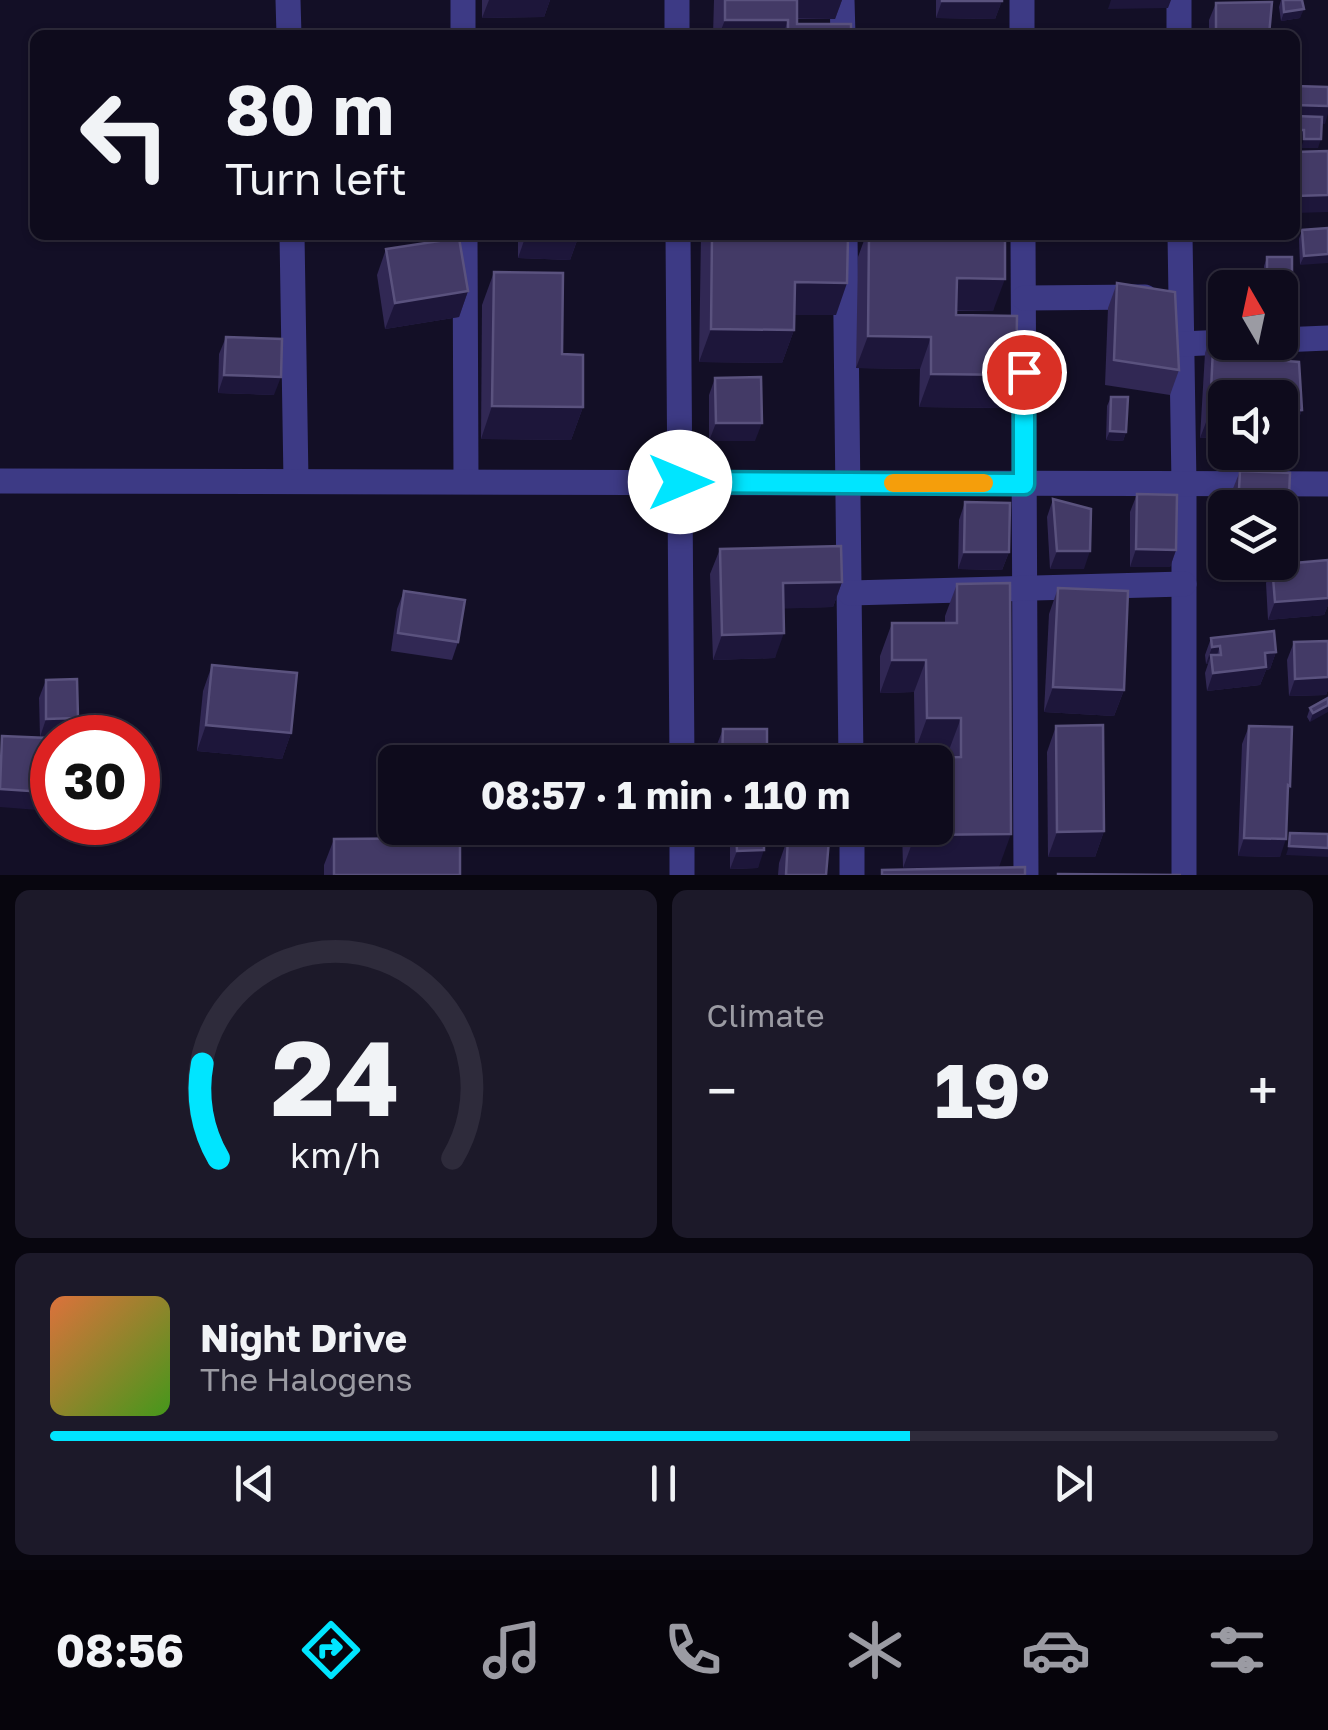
<!DOCTYPE html>
<meta charset="utf-8">
<style>
:root{--surface:#0e0b1c;--page:#1c1929;--text:#f1f3f6;--muted:#9b9ba3;--line:#2e2b3b;--accent:#00e5ff}
body{margin:0;font-family:"Golos Text",sans-serif;background:var(--page);color:var(--text);height:100vh;display:flex;flex-direction:column;font-size:38px;white-space:nowrap}
*{box-sizing:border-box;margin:0}
p{font-size:32px;color:var(--muted)}
.icon{flex:none;width:55px;height:55px;fill:none;stroke:currentColor;stroke-width:2;stroke-linecap:round;stroke-linejoin:round}
.map{position:relative;height:875px;overflow:hidden}
.side{display:flex;flex-direction:column;gap:15px;padding:15px;background:#08060f;flex:1}
.side>*{flex:none}
.banner{position:absolute;left:30px;top:30px;width:1270px;height:210px;border-radius:15px;box-shadow:0 2px 8px #0004,0 0 0 2px var(--line);background:#0e0b1c;color:var(--text);overflow:hidden}
.needle{width:65px;rotate:351deg}
.buttons{position:absolute;left:1208px;top:270px;display:grid;gap:20px}
.buttons a{display:grid;place-items:center;width:90px;height:90px;border-radius:15px;background:var(--surface);box-shadow:0 2px 8px #0004,0 0 0 2px var(--line);font-size:50px}
.speed{position:absolute;left:30px;top:715px;display:flex;gap:20px;font-size:50px;font-weight:700;text-align:center}
.speed>*{display:grid;place-content:center;width:130px;height:130px;border-radius:50%;background:var(--surface);box-shadow:0 2px 8px #0004,0 0 0 2px var(--line);line-height:1}
.speed .limit{border:15px solid #d22;background:#fff;color:#111}
.pin{position:absolute;display:grid;place-items:center;width:85px;height:85px;color:#fff;margin:-42px;border:5px solid #fff;border-radius:50%;box-shadow:0 2px 10px #0007}
.me{position:absolute;width:110px;margin:-55px;rotate:90deg;stroke-linejoin:round;filter:drop-shadow(0 0 8px #0008)}
.turn{display:flex;align-items:center;gap:35px;height:210px;padding:0 30px;font-size:45px}
.turn .icon{width:130px;height:130px;stroke-width:2.5}
.turn b{display:block;font-size:70px;line-height:85px}
.big{font-size:75px;font-weight:700;line-height:1.1}
.side .tile{flex:1;display:flex;flex-direction:column;justify-content:center;gap:15px;min-width:0;padding:0 35px;border-radius:15px;background:var(--page)}
.side .dial{align-items:center;gap:0}
.dial svg{height:260px;overflow:visible;fill:none;stroke:var(--line);stroke-width:7;stroke-linecap:round;text-anchor:middle}
.dial text{fill:var(--text);stroke:none}
.song{display:flex;align-items:center;gap:30px}
.cover{width:120px;height:120px;border-radius:15px;background:linear-gradient(135deg,hsl(20 70% 55%),hsl(100 70% 35%))}
.played{height:10px;border-radius:5px;background:linear-gradient(90deg,var(--accent) 70%,var(--line) 70%)}
.keys{display:flex;justify-content:space-around;direction:ltr}
.heat{display:flex;justify-content:space-between;align-items:center;font-size:55px;direction:ltr}
.side .tiles{flex:1;display:grid;gap:15px;grid-template-columns:1fr 1fr}
.tile:last-child{grid-column:span 2}
.trip{position:absolute;left:378px;top:745px;width:575px;height:100px;border-radius:15px;background:var(--surface);box-shadow:0 2px 8px #0004,0 0 0 2px var(--line);font-weight:700;line-height:100px;text-align:center}
.dock{display:flex;height:160px;justify-content:space-around;align-items:center;background:#06040b;color:var(--muted)}
.dock .icon{width:70px;height:70px}
.dock .selected{color:var(--accent)}
.dock b{font-size:45px;color:var(--text)}
.map>svg:first-child{display:block}
</style>
<div class="map">
<svg width="1328" height="875" viewBox="0 0 1328 875">
<rect width="100%" height="100%" fill="#130f26"/>
<g fill="none" stroke-linecap="round" stroke-linejoin="round">
<g stroke="#3d3a85" stroke-width="25">
<path d="M288,0l1,35"/>
<path d="M463,0v35"/>
<path d="M677,0v35"/>
<path d="M842,0l1,35"/>
<path d="M1022,0v35"/>
<path d="M1179,0v35"/>
<path d="M292,235l4,246"/>
<path d="M465,235l1,246"/>
<path d="M678,235l4,527"/>
<path d="M845,235l6,527"/>
<path d="M1023,235l3,640"/>
<path d="M1180,235l4,249v391"/>
<path d="M1024,298l121,-1"/>
<path d="M1280,340l48,-2"/>
<path d="M1182,344l43,-2"/>
<path d="M0,481l1328,3"/>
<path d="M850,593l334,-9"/>
<path d="M682,828v47"/>
<path d="M852,828v47"/>
</g>
</g>
<g fill="#312854">
<path d="M482,0h68l-6,17 -62,1z"/>
<path d="M714,0h128l-7,19h-38v5l54,11h-138z"/>
<path d="M936,0h66l-7,19 -59,-1z"/>
<path d="M1281,0h21l-2,18 -19,3 -2,-14z"/>
<path d="M1216,3l53,32h-60v-15z"/>
<path d="M1328,228l-28,37 -1,-26 3,-9z"/>
<path d="M518,235h61l-9,25 -52,-2z"/>
<path d="M701,235h106l29,80h-42v15l-12,33 -83,-1z"/>
<path d="M866,235h139l-12,76h-37v4l48,93 -85,-1 1,-38 -64,-1 2,-111z"/>
<path d="M386,249l82,42 -9,26 -74,12 -8,-54z"/>
<path d="M1267,257l22,27h-6l-3,4h-16v-22z"/>
<path d="M494,272l89,135 -12,33 -90,-1 1,-134z"/>
<path d="M1117,283l62,87 -9,25 -65,-10 3,-77z"/>
<path d="M1214,327l36,31 52,52 -10,25 -12,1v-38h-55v39l-25,1 5,-85z"/>
<path d="M226,337l48,58 -56,-2 1,-39z"/>
<path d="M715,378l40,63h-46v-46z"/>
<path d="M1111,397l15,35 -3,9 -17,-1 1,-34z"/>
<path d="M1240,471l50,2 -3,71 -7,20 48,-4v45l-4,10 -56,5 -2,-37 5,-14 -43,-2v-5h52v-54h-50v-12z"/>
<path d="M1137,494l39,56 -6,17h-40v-55z"/>
<path d="M1053,499l31,70h-34l-3,-52z"/>
<path d="M965,502l44,50 -7,18 -44,-1 1,-49z"/>
<path d="M720,549l122,33 -9,25 -49,1 -9,50 -62,2 -3,-86z"/>
<path d="M957,584l54,250 -108,34 -1,-40h33v-66h-23l2,-4 35,-1v-7l-34,1 -1,-59 -34,1v-37l12,-33h53v-7z"/>
<path d="M1058,588l66,102 -10,26 -70,-4 5,-98z"/>
<path d="M404,591l54,51 -6,18 -61,-9 6,-42z"/>
<path d="M1211,638l65,14 -6,17 -4,1 -6,15 -53,6 -2,-18 3,-9h-2l-1,-9z"/>
<path d="M1328,641v49l-2,5 -37,1 -2,-36 7,-18z"/>
<path d="M212,665l79,68 -9,26 -85,-8 6,-60z"/>
<path d="M46,680l32,38 -6,18 -32,1 -1,-39z"/>
<path d="M1328,698l-18,24 -3,-5 3,-9z"/>
<path d="M1056,726l48,105 -9,26h-47l-1,-105z"/>
<path d="M1249,726l41,60 -2,7 -8,64 -42,-1 4,-112z"/>
<path d="M723,729l44,33h-51v-15z"/>
<path d="M730,828h34l-6,40 -28,1z"/>
<path d="M788,837l38,38h-48l1,-12z"/>
<path d="M334,839l126,36h-136v-10z"/>
</g>
<g fill="#1d163a">
<path d="M489,0h61l-6,17 -62,1z"/>
<path d="M792,0h50l-7,19 -50,-1z"/>
<path d="M1111,0h60l-3,8 -60,1z"/>
<path d="M942,1h60l-7,18 -59,-1z"/>
<path d="M1304,9l-4,9 -19,3 3,-9z"/>
<path d="M725,20h63l-5,15h-64z"/>
<path d="M1295,105l33,1v8l-3,10 -30,-1z"/>
<path d="M1295,130h9l-3,9h-6z"/>
<path d="M1304,139h17l-3,9h-17z"/>
<path d="M1328,195v17l-33,1v-17z"/>
<path d="M526,235h53l-9,25 -52,-2z"/>
<path d="M1264,235h17l-1,2h-17z"/>
<path d="M1328,254v9l-28,2 4,-9z"/>
<path d="M1283,275h9l-3,9h-10z"/>
<path d="M957,278l48,1 -12,32 -48,-1z"/>
<path d="M795,282l52,1 -11,32h-53z"/>
<path d="M468,291l-9,26 -74,12 10,-26z"/>
<path d="M711,329l83,1 -12,33 -83,-1z"/>
<path d="M868,336l63,1 -11,32 -64,-1z"/>
<path d="M931,374l85,1 -12,33 -85,-1z"/>
<path d="M224,375l57,2 -7,18 -56,-2z"/>
<path d="M492,406l91,1 -12,33 -90,-1z"/>
<path d="M1302,410l-10,25 -12,1v-25z"/>
<path d="M1210,412h15v25l-25,1z"/>
<path d="M716,423h46l-7,18h-46z"/>
<path d="M1110,431l16,1 -3,9 -17,-1z"/>
<path d="M1280,543l7,1 -9,25 -6,-4 -1,4 -43,-2 1,-5h51z"/>
<path d="M1136,549l40,1 -6,17h-40z"/>
<path d="M1057,551h33l-6,18h-34z"/>
<path d="M964,552h45l-7,18 -44,-1z"/>
<path d="M842,582l-9,25 -60,2 10,-26z"/>
<path d="M1328,598v7l-4,10 -56,5 7,-18z"/>
<path d="M784,633l-9,25 -62,2 9,-25z"/>
<path d="M1220,646l-6,18 -3,-9 -3,9h-2l6,-17z"/>
<path d="M1276,652l-6,17 -4,1 -6,15 -53,6 6,-18 52,-20z"/>
<path d="M892,660h34l-12,32 -34,1z"/>
<path d="M1328,677v13l-2,5 -37,1 6,-17z"/>
<path d="M1053,687l71,3 -10,26 -70,-4z"/>
<path d="M1328,705v7l-18,10 3,-9z"/>
<path d="M78,718l-6,18 -32,1 6,-18z"/>
<path d="M927,718h34l-12,32 -34,1z"/>
<path d="M206,725l85,8 -9,26 -85,-8z"/>
<path d="M0,789l44,3 -6,18 -38,-3z"/>
<path d="M1104,831l-9,26h-47l9,-25z"/>
<path d="M1011,834l-12,33 -96,1 12,-33z"/>
<path d="M1244,838l42,1 -6,18 -42,-1z"/>
<path d="M1289,846l39,2v9l-42,-2z"/>
<path d="M764,850l-6,18 -28,1 7,-18z"/>
</g>
<g fill="#433a66" stroke="#5a527e" stroke-width="2.5">
<path d="M725,0h72v24h54v11h-63v-15h-63z"/>
<rect x="942" y="0" width="60" height="1"/>
<path d="M1283,0h19l2,9 -20,3z"/>
<path d="M1272,2l-3,33h-53v-32z"/>
<path d="M1295,86l33,1v19l-33,-1z"/>
<path d="M1295,116l27,1 -1,22h-17v-9h-9z"/>
<path d="M1328,151v44l-33,1v-44z"/>
<path d="M1328,228v26l-24,2 -2,-26z"/>
<path d="M712,235l136,1 -1,47 -52,-1 -1,48 -83,-1z"/>
<path d="M869,235h136v44l-48,-1 -1,37 61,1 -1,59 -85,-1v-37l-63,-1z"/>
<path d="M459,238l9,53 -73,12 -9,-54z"/>
<path d="M1267,257h25v18h-9l-1,24h-2v-11h-13z"/>
<path d="M494,272l69,1 -1,81 21,1v52l-91,-1z"/>
<path d="M1117,283l58,9 4,78 -65,-10z"/>
<path d="M1214,327h11v15h26l-1,16 49,4 3,48 -22,1v-13h-55v14h-15z"/>
<path d="M226,337l56,2 -1,38 -57,-2z"/>
<path d="M761,377l1,46h-46l-1,-45z"/>
<path d="M1111,397h17l-2,35 -16,-1z"/>
<path d="M1240,471l50,2 -3,71 -7,-1v-35h-42z"/>
<path d="M1137,494l40,1 -1,55 -40,-1z"/>
<path d="M1053,499l38,10 -1,42h-33z"/>
<path d="M965,502l45,1 -1,49h-45z"/>
<path d="M841,546l1,36 -59,1 1,50 -62,2 -2,-86z"/>
<path d="M1328,560v38l-53,4 -3,-37z"/>
<path d="M1010,583l1,251 -96,1 -1,-7h21v-66h-21v-4l47,-1v-39h-34l-1,-58h-34v-37h65v-39z"/>
<path d="M1058,588l70,3 -4,99 -71,-3z"/>
<path d="M404,591l61,9 -7,42 -60,-9z"/>
<path d="M1274,631l2,21 -11,1 1,14 -53,6 -2,-18h10l-1,-9 -8,1 -1,-9z"/>
<path d="M1328,641v36l-33,2 -1,-37z"/>
<path d="M212,665l85,8 -6,60 -85,-8z"/>
<path d="M77,679l1,39 -32,1v-39z"/>
<path d="M1328,698v7l-15,8 -3,-5z"/>
<path d="M1103,725l1,106 -47,1 -1,-106z"/>
<path d="M1249,726l43,1 -2,59 -2,-1 -2,54 -42,-1z"/>
<path d="M723,729h44v33h-45z"/>
<path d="M2,736l46,2 -4,54 -44,-3z"/>
<path d="M736,828h28v22l-27,1z"/>
<path d="M1290,833l38,1v14l-39,-2z"/>
<path d="M788,837l41,3 -3,35h-40z"/>
<path d="M460,838v37h-126v-36z"/>
<path d="M1025,867v8h-143v-5z"/>
<path d="M1058,874l123,1h-123z"/>
</g>
<g fill="none" stroke-linecap="round" stroke-linejoin="round">
<g stroke="#0095a6" stroke-width="25">
<path id="route" d="M680,482l344,2v-112"/>
</g>
<use href="#route" stroke="#00e5ff" stroke-width="18"/>
<path stroke="#f59e0b" stroke-width="18" d="M893,483h91"/>
</g>
</svg>
<div class="buttons">
<a><svg class="needle" viewBox="-14 -14 28 28"><path d="M0-13l5 13h-10z" fill="#e53935"/><path d="M0 13l5-13h-10z" fill="#9b9ba3"/></svg></a>
<a><svg class="icon" aria-label="sound" viewBox="0 0 24 24"><path d="M4 9h4l5-4v14l-5-4H4zM17 9q2 3 0 6"/></svg></a>
<a><svg class="icon" aria-label="layers" viewBox="0 0 24 24"><path d="M12 4l9 5-9 5-9-5zM3 14l9 5 9-5"/></svg></a>
</div>
<div class="speed"><div class="limit">30</div></div>
<div class="pin" style="left:1024px;top:372px;background:#d93025"><svg class="icon" aria-label="arrive" viewBox="0 0 24 24"><path d="M6 21V4h12l-3 4 3 4H6"/></svg></div>
<svg class="me" style="left:680px;top:482px" viewBox="-20 -20 40 40"><circle r="19" fill="#fff"/><path d="M0-13L10 11 0 6-10 11z" fill="#00e5ff"/></svg>
<div class="trip">08:57 · 1 min · 110 m</div>
<div class="banner">
<div class="turn"><svg class="icon" aria-label="left" viewBox="0 0 24 24"><path d="M17 20v-9H6M10 6l-5 5 5 5"/></svg><div><b>80 m</b>Turn left</div></div>
</div>
</div>
<section class="side">
<div class="tiles">
<div class="tile dial"><svg viewBox="0 0 100 80">
<path d="M14 69A42 42 0 1 1 86 69"/>
<path d="M14 69A42 42 0 0 1 9 40" stroke="#00e5ff"/>
<text x="50" y="56" font-size="32" font-weight="700">24</text>
<text x="50" y="72" font-size="11">km/h</text>
</svg></div>
<div class="tile"><p>Climate</p>
<div class="heat"><a>−</a><b class="big">19°</b><a>+</a></div>
</div>
<div class="tile">
<div class="song"><i class="cover"></i><div><b>Night Drive</b><p>The Halogens</p></div></div>
<div class="played"></div>
<div class="keys"><svg class="icon" aria-label="previous" viewBox="0 0 24 24"><path d="M18 5L8 12l10 7zM5 5v14"/></svg><svg class="icon" aria-label="pause" viewBox="0 0 24 24"><path d="M8 5v14M16 5v14"/></svg><svg class="icon" aria-label="next" viewBox="0 0 24 24"><path d="M6 5l10 7-10 7zM19 5v14"/></svg></div>
</div>
</div>
</section>
<nav class="dock">
<b>08:56</b>
<svg class="icon selected" aria-label="directions" viewBox="0 0 24 24"><path d="M12 3l9 9-9 9-9-9zM9 14v-3h6M13 9l2 2-2 2"/></svg>
<svg class="icon" aria-label="music" viewBox="0 0 24 24"><path d="M9 18V5l10-2v13"/><circle cx="6" cy="18" r="3"/><circle cx="16" cy="16" r="3"/></svg>
<svg class="icon" aria-label="phone" viewBox="0 0 24 24"><path d="M5 4h4l2 5-3 2q2 4 5 5l2-3 5 2v4C11 20 4 13 5 4z"/></svg>
<svg class="icon" aria-label="climate" viewBox="0 0 24 24"><path d="M12 3v18M4 7l16 10M4 17L20 7"/></svg>
<svg class="icon" aria-label="car" viewBox="0 0 24 24"><path d="M5 17H2v-5l4-1 3-4h7l3 4 3 1v5h-3M9 17h6M6 11h13"/><circle cx="7" cy="17" r="2"/><circle cx="17" cy="17" r="2"/></svg>
<svg class="icon" aria-label="filters" viewBox="0 0 24 24"><path d="M4 7h16M4 17h16"/><circle cx="9" cy="7" r="2"/><circle cx="15" cy="17" r="2"/></svg>
</nav>
